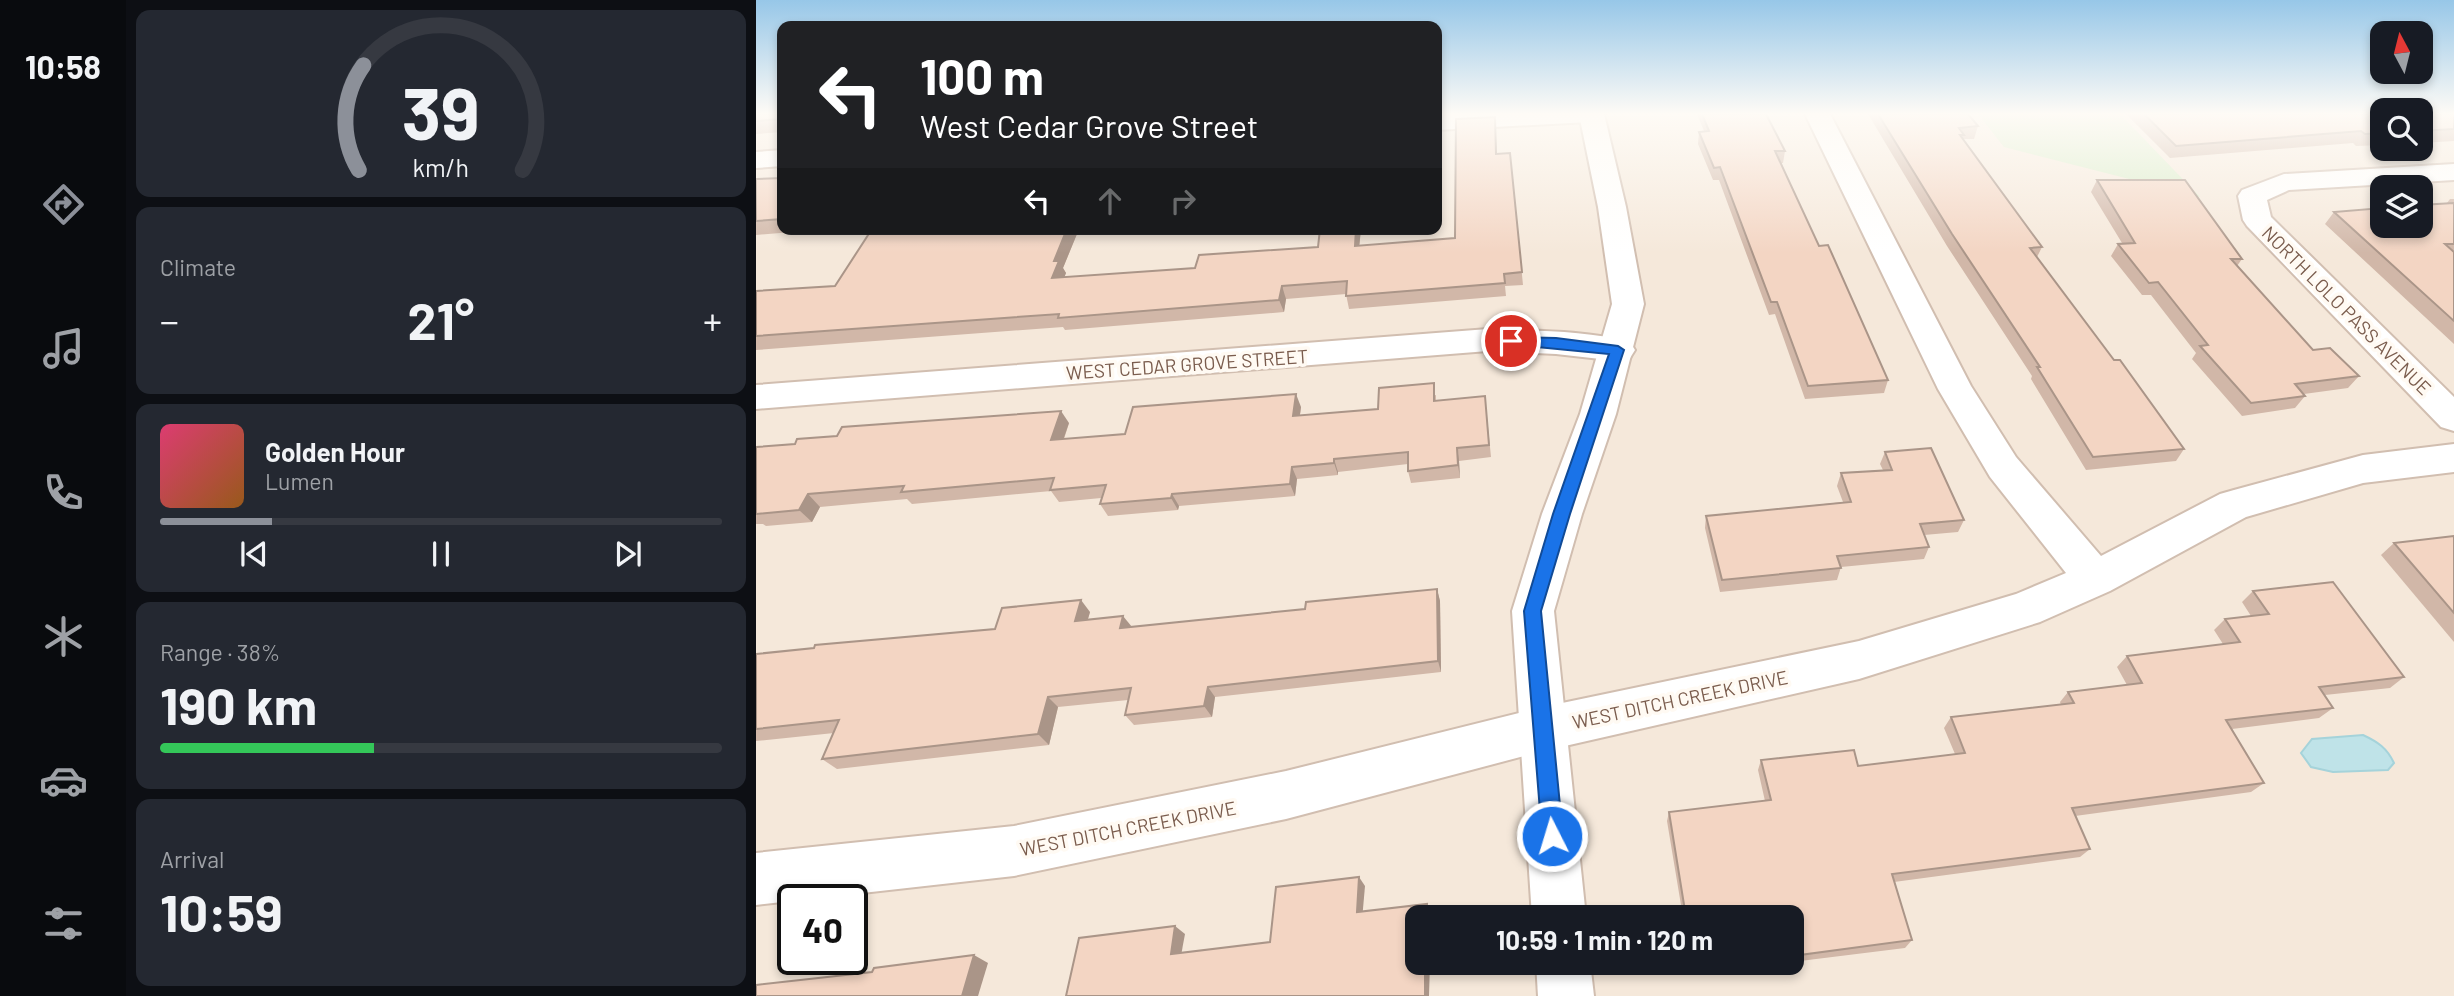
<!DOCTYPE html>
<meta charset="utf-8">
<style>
:root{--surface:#171b24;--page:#242831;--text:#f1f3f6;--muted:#9ea1a6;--line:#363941;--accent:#8c9099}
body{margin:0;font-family:Barlow,sans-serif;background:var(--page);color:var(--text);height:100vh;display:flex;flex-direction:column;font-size:26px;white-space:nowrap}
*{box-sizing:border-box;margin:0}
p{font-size:23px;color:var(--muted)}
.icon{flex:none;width:38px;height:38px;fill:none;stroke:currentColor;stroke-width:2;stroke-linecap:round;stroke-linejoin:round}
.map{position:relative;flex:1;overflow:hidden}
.sheet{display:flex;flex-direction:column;gap:10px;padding:10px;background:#0d0f14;width:630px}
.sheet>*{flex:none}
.guide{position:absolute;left:21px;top:21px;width:665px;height:214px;border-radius:14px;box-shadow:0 4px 10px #0003;background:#202124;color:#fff;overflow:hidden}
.needle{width:46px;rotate:353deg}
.tools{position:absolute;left:1614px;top:21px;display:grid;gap:14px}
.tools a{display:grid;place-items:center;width:63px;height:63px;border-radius:14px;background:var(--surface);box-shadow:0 4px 10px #0003;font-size:35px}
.speed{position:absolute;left:21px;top:884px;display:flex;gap:14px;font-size:35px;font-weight:700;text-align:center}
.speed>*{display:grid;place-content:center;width:91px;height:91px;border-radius:50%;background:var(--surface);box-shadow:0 4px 10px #0003;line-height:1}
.speed .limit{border:4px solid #111;border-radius:10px;background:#fff;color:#111}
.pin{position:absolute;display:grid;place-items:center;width:60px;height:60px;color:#fff;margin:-30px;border:4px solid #fff;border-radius:50%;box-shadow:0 2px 7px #0007}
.me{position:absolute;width:77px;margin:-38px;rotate:355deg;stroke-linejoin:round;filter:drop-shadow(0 0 5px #0008)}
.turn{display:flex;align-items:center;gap:24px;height:147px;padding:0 28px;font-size:32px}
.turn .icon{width:91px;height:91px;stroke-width:2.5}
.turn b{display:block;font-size:49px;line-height:60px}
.lanes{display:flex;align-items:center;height:66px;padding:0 28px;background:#0003;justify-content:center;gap:35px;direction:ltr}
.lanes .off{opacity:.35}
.big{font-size:52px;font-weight:700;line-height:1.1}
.sheet .card{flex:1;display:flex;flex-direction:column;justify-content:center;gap:10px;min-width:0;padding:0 24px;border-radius:14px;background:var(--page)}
.sheet .dial{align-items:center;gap:0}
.dial svg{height:182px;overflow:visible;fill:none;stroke:var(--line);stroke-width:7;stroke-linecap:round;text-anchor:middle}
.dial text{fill:var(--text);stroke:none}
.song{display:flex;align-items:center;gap:21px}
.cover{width:84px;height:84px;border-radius:10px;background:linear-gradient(135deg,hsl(340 70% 55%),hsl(30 70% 35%))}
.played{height:7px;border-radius:4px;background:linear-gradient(90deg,var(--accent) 20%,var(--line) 20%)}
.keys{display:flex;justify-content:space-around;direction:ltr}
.heat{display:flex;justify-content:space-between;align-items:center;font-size:38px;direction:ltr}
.charge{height:10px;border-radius:5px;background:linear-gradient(90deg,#34c759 38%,var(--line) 0)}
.trip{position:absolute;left:649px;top:905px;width:399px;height:70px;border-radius:14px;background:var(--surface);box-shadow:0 4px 10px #0003;font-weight:700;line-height:70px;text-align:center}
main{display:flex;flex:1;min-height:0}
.tabs{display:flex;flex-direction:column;width:126px;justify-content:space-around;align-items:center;background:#090b0e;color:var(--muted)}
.tabs .icon{width:49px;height:49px}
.tabs .on{color:var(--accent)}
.tabs b{font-size:32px;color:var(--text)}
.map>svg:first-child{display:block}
</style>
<main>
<nav class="tabs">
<b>10:58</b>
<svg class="icon on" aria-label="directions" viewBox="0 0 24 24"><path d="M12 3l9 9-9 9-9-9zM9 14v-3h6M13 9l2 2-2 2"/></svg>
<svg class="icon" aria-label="music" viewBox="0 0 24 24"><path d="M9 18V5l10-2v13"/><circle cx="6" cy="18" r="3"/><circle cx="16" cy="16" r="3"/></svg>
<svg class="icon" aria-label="phone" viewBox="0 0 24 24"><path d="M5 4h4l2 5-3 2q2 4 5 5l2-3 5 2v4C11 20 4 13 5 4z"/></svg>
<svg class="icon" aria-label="climate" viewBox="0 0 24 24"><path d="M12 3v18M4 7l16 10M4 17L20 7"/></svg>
<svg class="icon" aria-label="car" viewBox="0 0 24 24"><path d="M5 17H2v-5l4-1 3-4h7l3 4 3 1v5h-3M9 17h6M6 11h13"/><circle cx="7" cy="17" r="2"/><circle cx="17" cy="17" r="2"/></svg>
<svg class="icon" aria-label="filters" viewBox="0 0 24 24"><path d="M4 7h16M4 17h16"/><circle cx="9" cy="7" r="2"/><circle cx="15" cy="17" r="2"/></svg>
</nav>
<section class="sheet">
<div class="card dial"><svg viewBox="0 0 100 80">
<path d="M14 69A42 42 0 1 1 86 69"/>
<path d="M14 69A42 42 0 0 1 16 23" stroke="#8c9099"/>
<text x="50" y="56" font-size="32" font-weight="700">39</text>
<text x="50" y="72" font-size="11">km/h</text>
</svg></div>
<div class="card"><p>Climate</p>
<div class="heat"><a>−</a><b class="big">21°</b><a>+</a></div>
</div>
<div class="card">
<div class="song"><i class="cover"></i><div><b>Golden Hour</b><p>Lumen</p></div></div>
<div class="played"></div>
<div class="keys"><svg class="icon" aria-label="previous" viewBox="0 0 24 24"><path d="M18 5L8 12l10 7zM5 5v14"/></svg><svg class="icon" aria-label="pause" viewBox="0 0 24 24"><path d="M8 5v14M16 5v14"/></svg><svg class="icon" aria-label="next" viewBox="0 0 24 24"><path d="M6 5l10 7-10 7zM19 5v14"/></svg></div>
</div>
<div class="card"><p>Range · 38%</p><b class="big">190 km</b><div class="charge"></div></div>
<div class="card"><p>Arrival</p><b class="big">10:59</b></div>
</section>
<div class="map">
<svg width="1698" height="996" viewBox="0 0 1698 996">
<rect width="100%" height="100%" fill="#fdf6ec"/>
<path fill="#f5e8da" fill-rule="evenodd" d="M0,114h26v115h655v-115h945v35h38v-35h34v882h-1698zM1626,187h38v39h-38zM37,900h59v59h-59zM662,917h374v45h-374z"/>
<path fill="#d8ecc9" d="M1222,114h142l80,83 -196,-50z"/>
<path fill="#bfe3e8" stroke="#a5d3da" stroke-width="2" d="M1607,735c15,7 24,13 31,28l-6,7 -55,2 -22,-5 -10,-14 11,-14z"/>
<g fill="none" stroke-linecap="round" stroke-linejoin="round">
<g stroke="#d1beb0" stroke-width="4">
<g id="minor">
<path d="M681,114h165l-4,5 -9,3 -152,8z"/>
<path d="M1049,114h25l141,272 45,71 85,99 119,-62 14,-4 129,-35 91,-11v28l-91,11 -117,34 -136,74 -70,31 -181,57 -316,72 -257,68 -272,57 -258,29v-52l258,-27 272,-55 257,-64 316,-66 157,-47 50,-21 -76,-96 -52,-88z"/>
<path d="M26,150v16l-26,2v-16z"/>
<path d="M1698,164v16l-165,10 -22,10 4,17 183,180v34l-13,-4 -194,-201 -4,-6 -5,-24 4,-6 42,-16z"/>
<path d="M732,329c46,2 97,1 142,13l5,8 -5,8 -12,3 -62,-7 -68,-3 -732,58v-24z"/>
</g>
</g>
<g stroke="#d1beb0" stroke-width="4">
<g id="tertiary">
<path d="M823,114h25l22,93 18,97 -28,110 -34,100 -28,97 32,306h-54l-20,-306 30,-97 38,-100 32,-110 -14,-97z"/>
<path d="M780,962h54l4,34h-56z"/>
</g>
</g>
<use href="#minor" fill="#fff" fill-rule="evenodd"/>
<use href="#tertiary" fill="#fff" fill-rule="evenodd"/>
</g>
<g fill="#d1b7a8">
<path d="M0,114h26v18l-26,2z"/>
<path d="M941,114h69l19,37 -2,12h-2l38,83 69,134 -4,13 -79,6 -30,-85 -6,1 -50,-135h-6l-15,-36 1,-12 5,-1z"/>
<path d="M1112,114h100l10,12 -4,13h-11l79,108 -5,10 77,103 70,89 -8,12 -90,9 -55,-91 1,-3 -85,-130z"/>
<path d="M1370,114h256v31l-26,1 -3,-3 -183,15z"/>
<path d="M1664,114h34v27l-34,2z"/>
<path d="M739,117l2,37 13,-1 13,132 -18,1 1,10 -157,13 -3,-15 -60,5 -2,13 -219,18 -2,-3 -307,23v-59l79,-5 37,-57h207l-16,39 3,5 -2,4 131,-9 123,-21 2,-18h41l-2,17 96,-8z"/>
<path d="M26,178v51h47l-73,6v-56z"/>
<path d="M1341,180l145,79 -5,7 76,84 46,26 -11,12 -44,6 1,2 -10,12 -53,8 -50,-57 4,-6 -45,-58h-9l-31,-39 7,-12 4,-1 -31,-51z"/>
<path d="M1694,199h4v145l-129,-120 9,-12 113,-9z"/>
<path d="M680,395v6l49,-5 6,61 -32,4 1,17 -49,5 -3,-12v-7l-70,8v3l-41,4 -2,17 -116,10 -1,4 -70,6 -8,-12 1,-6 -42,4 -8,-11 -139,13 -5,-5 -87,8 -8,15 -46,4 -3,-2h-7v-77l39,-3 42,-8 232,-13 -5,16 61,-5 176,-27 -1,8 78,-6z"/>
<path d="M1129,452l79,68 -6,12 -34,3 5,12 -5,12 -83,8 -4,13 -117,12 -15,-64 1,-12 137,-14 -6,-16 4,-13 42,-3 -3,-6z"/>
<path d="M1698,536v106l-73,-87 13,-12z"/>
<path d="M681,589l3,12 1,71 -226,25 -3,20 -78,8 -9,-10 3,-15 -70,7 -9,38 -212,24 -15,-10 12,-26 -78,8v-87l239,-25 95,-17 -2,7 43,8 174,-18z"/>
<path d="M1497,591l151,86 -14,11 -65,7 8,13 -14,10 -87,11 32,54 -13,9 -176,24 15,33 -10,8 -186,25 18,58 -7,8 -113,14v-45h-109l-16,-96 2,-9 96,-11 -7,-31 3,-10 97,6 97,-12 -11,-26 7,-11 110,-12 -1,-3 8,-10 59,-7 -10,-18 10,-11 96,-12 -9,-14 11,-11 26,-3 -9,-14z"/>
<path d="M974,962h60l-59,8z"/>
</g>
<g fill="#aa9588">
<path d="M311,229h12l-16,39 3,5 -7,18 -7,-13 2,-17z"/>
<path d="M600,229h5l-3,30 -3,-13z"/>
<path d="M526,286l4,13 -2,13 -5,-12z"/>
<path d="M540,394l5,13 -3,21 -5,-12z"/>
<path d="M305,411l8,12 -10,29 -8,-12z"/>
<path d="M701,448l2,13 1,17 -2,-13z"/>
<path d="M578,459l4,13v3l-4,-12z"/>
<path d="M536,467l5,12 -2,17 -5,-12z"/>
<path d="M52,494l12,13 -8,15 -13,-12z"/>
<path d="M416,494l7,12 -1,4 -7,-12z"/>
<path d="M681,589l3,12 1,71 -3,-11z"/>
<path d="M325,600l9,12 -6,20 -9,-11z"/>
<path d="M367,616l9,11 -12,1z"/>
<path d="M452,687l7,10 -3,20 -8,-11z"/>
<path d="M292,697l10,10 -9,38 -11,-11z"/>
<path d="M603,877l6,9 -3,34 -5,-8z"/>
<path d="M671,904l3,8v5h-4z"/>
<path d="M419,926l10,8 -5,27 -9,-7z"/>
<path d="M218,955l14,8 -10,33h-16z"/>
<path d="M669,962h5l-1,34h-4z"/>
</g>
<g fill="#f3d5c3" stroke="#aa9588" stroke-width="2">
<path d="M0,114h26v5l-26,2z"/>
<path d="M946,114h64l19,37h-10l44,95 9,-1 60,135 -80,6 -31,-84h-6l-51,-135 -6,1 -15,-36 10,-1z"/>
<path d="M1122,114h90l10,12 -19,2 5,7h-4l82,112 -12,1 84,112h6l64,89 -91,8 -56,-90h3l-88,-133z"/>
<path d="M1388,114h238v19l-17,1 -4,-3 -185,15z"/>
<path d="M1664,114h34v15l-34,2z"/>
<path d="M739,117l1,37 14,-1 12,119 -18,2 1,9 -159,13 1,-15 -65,5 -3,14 -221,18 1,-4 -303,22v-45l79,-5 37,-57h195l-13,32h5l-7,17 143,-10 4,-13 119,-8 2,-18h36l-1,17 100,-8 1,-119z"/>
<path d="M26,178v41l-26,2v-42z"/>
<path d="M1341,180h88l57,79h-11l82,91 17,-2 29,28 -64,8 10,12 -54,7 -51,-57 8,-1 -50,-63 -9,1 -31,-39 17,-1z"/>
<path d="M1698,203v41h-9l9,8v69l-120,-109 48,-4v18h38v-21z"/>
<path d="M678,383v18l51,-5 4,49 -32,3 1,17 -50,6v-19l-74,7v4l-42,4 -2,17 -118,10 -1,4 -71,6 6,-19 -56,5 4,-12 -153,14 3,-6 -96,8 -9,16 -43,4v-67l39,-3 2,-5 40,-3 5,-9 219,-16 -10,29 74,-6 8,-27 163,-13 -3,22 85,-7 1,-21z"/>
<path d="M1175,448l33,72 -44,4 9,23 -92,9 4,12 -119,12 -16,-64 145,-14 -10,-29 51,-3 -7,-18z"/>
<path d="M1698,536v77l-60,-70z"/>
<path d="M1577,582l71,95 -85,10 14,21 -107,12 38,63 -192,25 18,41 -198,25 20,66 -120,16v-39h-106l-17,-105 102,-12 -10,-40 93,-10 4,16 107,-13 -14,-36 123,-14 -6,-11 74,-9 -15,-27 113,-14 -15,-23 44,-5 -16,-23z"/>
<path d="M681,589l1,72 -230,26 -4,19 -79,9 6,-27 -83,9 -10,37 -216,25 17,-39 -83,9v-75l58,-6 1,-3 180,-16 7,-21 79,-8 -6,21 48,-5 -3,12 185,-19 1,-7z"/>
<path d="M603,877l-2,35 70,-8 -1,13h-8v45h7v34h-359l13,-58 96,-12 -4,28 99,-12 6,-55z"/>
<path d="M218,955l-12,41h-206v-11l116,-13 2,-4z"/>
</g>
<linearGradient id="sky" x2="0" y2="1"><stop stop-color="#97c7e8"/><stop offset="0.45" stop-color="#fefbf6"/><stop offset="1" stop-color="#fefbf6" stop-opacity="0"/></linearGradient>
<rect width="1698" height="253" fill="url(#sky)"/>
<path fill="#1a73e8" stroke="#114b97" stroke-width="2" d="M755,337l45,1 62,8 6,4 -54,164 -29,97 22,225 -3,8 -8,3 -7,-3 -3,-8 -18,-225 29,-97 56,-160 -103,-10 -2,-3z"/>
<g text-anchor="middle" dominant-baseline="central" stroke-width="7" stroke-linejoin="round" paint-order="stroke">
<g font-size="19" fill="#7a5c4d" stroke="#fffaf3">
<text transform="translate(1591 310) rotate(45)">NORTH LOLO PASS AVENUE</text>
<text transform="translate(431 364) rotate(-4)">WEST CEDAR GROVE STREET</text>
<text transform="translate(924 699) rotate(-12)">WEST DITCH CREEK DRIVE</text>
<text transform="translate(372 828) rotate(-11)">WEST DITCH CREEK DRIVE</text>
</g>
</g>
</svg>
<div class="tools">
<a><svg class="needle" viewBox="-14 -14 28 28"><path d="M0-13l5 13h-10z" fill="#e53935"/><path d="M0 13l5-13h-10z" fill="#9ea1a6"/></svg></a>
<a><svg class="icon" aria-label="search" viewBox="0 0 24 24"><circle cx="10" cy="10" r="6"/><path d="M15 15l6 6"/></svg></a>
<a><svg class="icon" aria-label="layers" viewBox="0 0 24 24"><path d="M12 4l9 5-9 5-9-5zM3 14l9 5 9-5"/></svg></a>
</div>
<div class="speed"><div class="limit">40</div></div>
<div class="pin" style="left:755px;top:341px;background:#d93025"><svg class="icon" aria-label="arrive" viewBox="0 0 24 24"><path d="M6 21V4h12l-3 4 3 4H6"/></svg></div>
<svg class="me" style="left:796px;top:836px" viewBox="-20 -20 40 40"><circle r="17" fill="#1a73e8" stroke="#fff" stroke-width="3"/><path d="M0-11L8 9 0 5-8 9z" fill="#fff"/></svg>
<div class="trip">10:59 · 1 min · 120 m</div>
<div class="guide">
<div class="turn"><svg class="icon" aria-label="left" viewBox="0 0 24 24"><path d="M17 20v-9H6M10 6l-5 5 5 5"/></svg><div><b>100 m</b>West Cedar Grove Street</div></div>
<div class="lanes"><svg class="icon" aria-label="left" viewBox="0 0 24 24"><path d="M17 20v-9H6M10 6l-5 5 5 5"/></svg><svg class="icon off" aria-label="ahead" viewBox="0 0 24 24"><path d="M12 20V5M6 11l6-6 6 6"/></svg><svg class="icon off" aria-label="right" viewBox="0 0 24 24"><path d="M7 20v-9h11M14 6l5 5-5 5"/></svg></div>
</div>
</div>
</main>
